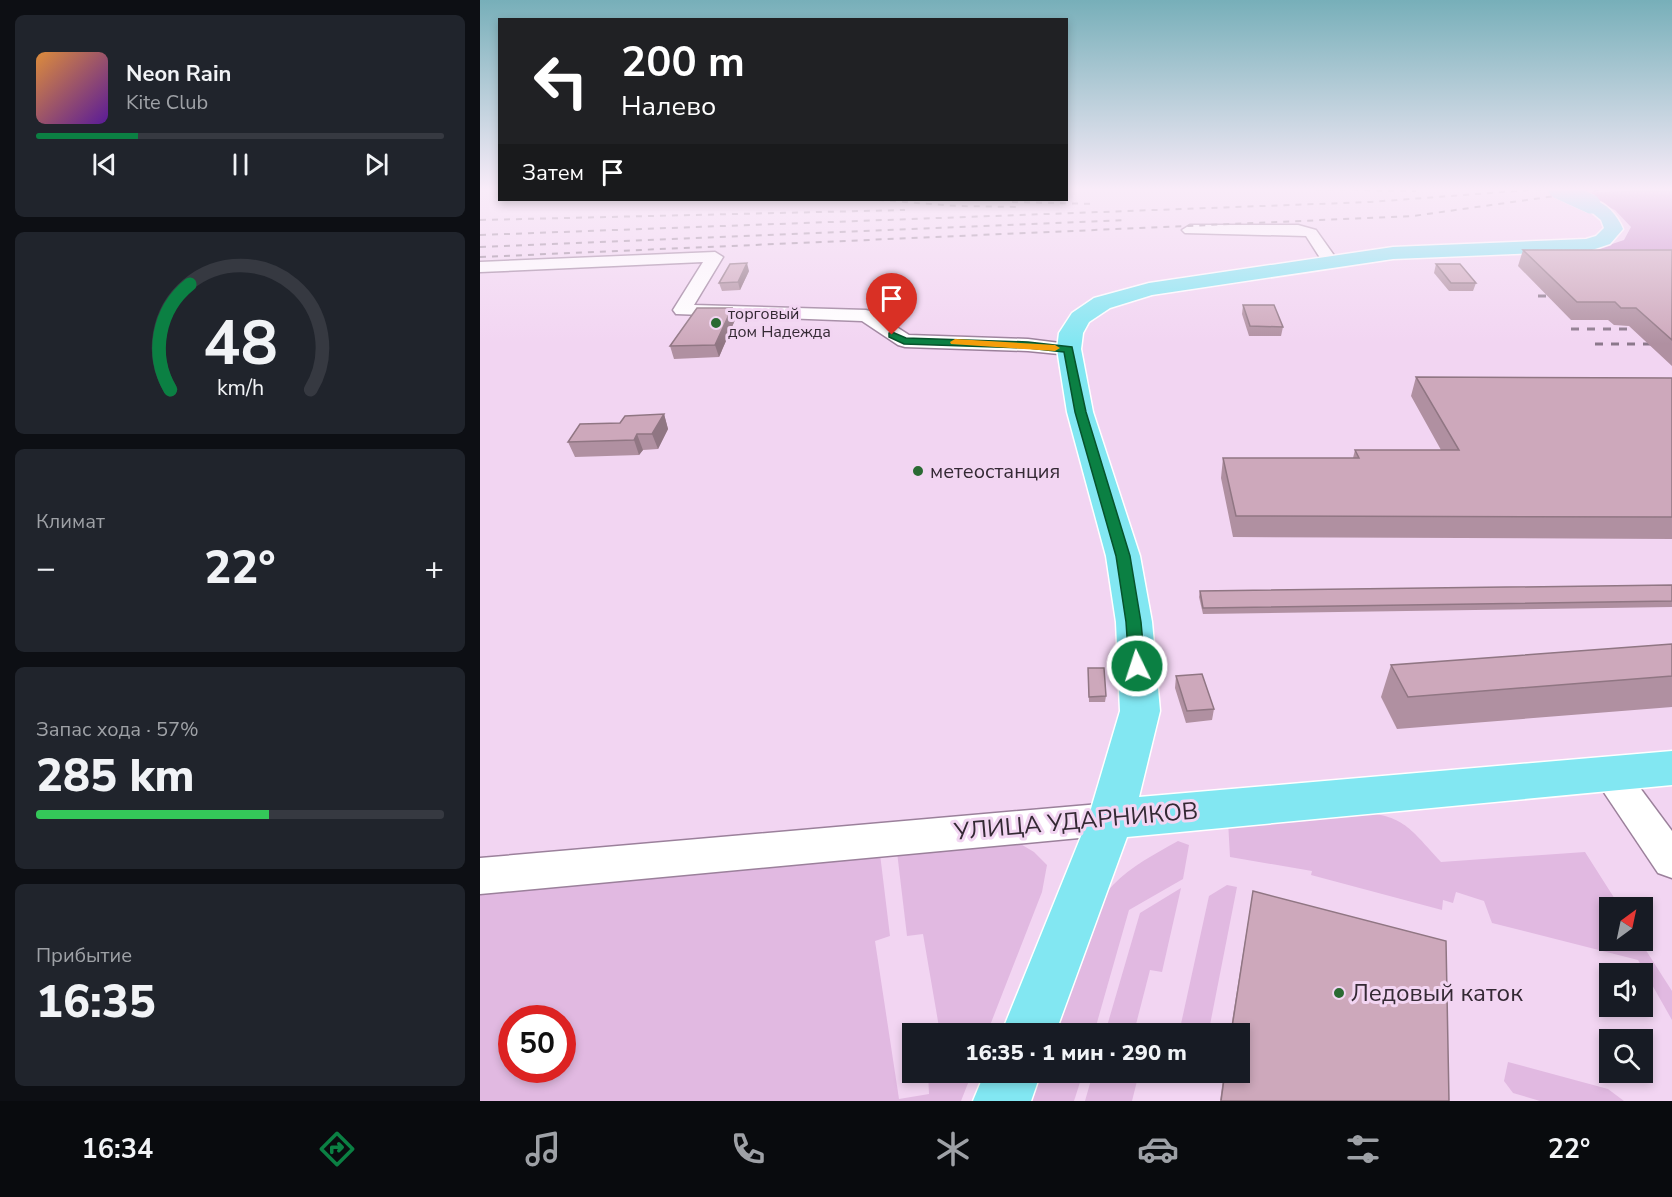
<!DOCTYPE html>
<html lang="ru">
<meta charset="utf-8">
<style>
:root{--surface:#171b24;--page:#20242c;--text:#f1f3f6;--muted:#9ea1a6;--line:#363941;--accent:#0b8043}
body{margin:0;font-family:"Nunito Sans",sans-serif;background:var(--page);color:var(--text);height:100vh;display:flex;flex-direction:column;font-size:22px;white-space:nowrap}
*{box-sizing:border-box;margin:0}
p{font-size:20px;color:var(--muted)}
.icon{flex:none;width:33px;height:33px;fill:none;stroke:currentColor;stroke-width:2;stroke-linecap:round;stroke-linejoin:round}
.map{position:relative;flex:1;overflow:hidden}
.details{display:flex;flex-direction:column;gap:15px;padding:15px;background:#0d0f14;width:480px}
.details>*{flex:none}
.guide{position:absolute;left:18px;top:18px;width:570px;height:183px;border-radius:0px;box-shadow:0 3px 9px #0003;background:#202124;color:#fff;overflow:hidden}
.needle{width:39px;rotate:33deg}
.controls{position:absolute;left:1119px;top:897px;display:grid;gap:12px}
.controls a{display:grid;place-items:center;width:54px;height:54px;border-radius:0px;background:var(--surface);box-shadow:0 3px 9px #0003;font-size:30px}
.speed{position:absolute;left:18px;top:1005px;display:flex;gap:12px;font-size:30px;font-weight:700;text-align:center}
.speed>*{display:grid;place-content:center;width:78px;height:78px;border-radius:50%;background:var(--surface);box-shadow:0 3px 9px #0003;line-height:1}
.speed .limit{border:9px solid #d22;background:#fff;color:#111}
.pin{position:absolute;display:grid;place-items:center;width:51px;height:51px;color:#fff;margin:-62px -26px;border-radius:50% 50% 50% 0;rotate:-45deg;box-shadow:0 0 6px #0007}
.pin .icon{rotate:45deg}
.me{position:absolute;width:66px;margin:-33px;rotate:356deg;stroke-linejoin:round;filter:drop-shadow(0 0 4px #0008)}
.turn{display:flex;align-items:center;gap:21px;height:126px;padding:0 24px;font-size:27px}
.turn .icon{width:78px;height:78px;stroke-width:2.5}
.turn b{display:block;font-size:42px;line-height:51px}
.then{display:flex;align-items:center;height:57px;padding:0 24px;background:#0003;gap:12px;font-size:22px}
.big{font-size:45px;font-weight:800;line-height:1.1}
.details .card{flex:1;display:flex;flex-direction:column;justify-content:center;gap:9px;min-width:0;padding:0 21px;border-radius:9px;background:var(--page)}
.details .dial{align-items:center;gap:0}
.dial svg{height:156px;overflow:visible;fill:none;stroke:var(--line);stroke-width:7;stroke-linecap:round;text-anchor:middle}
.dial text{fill:var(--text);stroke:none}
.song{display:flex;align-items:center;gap:18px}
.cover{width:72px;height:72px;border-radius:9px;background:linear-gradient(135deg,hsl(30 70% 55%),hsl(270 70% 35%))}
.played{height:6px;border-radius:3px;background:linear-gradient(90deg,var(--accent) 25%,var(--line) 25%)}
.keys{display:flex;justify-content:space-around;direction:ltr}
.heat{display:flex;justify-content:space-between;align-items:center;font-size:33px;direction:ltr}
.charge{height:9px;border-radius:4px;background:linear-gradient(90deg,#34c759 57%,var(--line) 0)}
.trip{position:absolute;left:422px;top:1023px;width:348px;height:60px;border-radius:0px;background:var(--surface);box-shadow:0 3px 9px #0003;font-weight:800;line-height:60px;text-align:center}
.tab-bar{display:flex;height:96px;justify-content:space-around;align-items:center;background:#090b0e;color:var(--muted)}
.tab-bar .icon{width:42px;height:42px}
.tab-bar .selected{color:var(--accent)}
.tab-bar b{font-size:27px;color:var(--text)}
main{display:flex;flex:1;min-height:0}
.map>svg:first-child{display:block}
</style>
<main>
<section class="details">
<div class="card">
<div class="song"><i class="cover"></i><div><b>Neon Rain</b><p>Kite Club</p></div></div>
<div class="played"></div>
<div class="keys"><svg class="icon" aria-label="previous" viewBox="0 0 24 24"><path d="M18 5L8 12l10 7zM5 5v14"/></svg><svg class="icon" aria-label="pause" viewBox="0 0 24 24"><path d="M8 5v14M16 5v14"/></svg><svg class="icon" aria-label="next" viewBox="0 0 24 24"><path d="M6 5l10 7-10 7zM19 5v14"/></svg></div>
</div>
<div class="card dial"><svg viewBox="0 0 100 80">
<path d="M14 69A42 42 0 1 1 86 69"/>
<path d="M14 69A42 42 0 0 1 24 15" stroke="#0b8043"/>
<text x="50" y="56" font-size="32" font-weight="700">48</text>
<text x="50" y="72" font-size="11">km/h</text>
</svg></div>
<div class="card"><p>Климат</p>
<div class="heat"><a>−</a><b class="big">22°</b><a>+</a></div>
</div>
<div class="card"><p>Запас хода · 57%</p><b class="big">285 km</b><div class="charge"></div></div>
<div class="card"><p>Прибытие</p><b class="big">16:35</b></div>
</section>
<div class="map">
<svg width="1192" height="1101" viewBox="0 0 1192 1101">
<rect width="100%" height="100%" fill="#f2d5f2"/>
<g fill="#e1b9e1" fill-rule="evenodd">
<path d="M872,811c52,4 55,14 89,51l144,-10 35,55 -10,1v32l30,1 32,50v29l-34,-60 -146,-37 -8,-22 -28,-9 -3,11 -10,-3 -1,10 -131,-35 1,-4 -82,-14 -2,-36z"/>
<path d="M534,840l20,12 13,13 -5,27 -55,141h-47l-17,-99 -16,2 -10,-84z"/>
<path d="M698,841l11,4 -6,34 -54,31 -35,123 -44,1c15,-44 32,-116 63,-149 18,-19 42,-31 65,-44z"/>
<path d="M400,854l10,82 -15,5 24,158 30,-5 -1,-21h44l-11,28h-481v-211zM32,1018h50v52h-50z"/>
<path d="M747,885l10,2 -28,143 -12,-3 -2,6h-16l30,-137z"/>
<path d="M701,888l-19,84 -12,-2 -16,62 2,1h-31l35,-120z"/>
<path d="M1028,1062l100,27 16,12h-84l-27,-8 -9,-12z"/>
<path d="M557,1073h46l-9,28h-47z"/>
<path d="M613,1073h46l-7,28h-47z"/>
</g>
<path fill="#cb94cc" d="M1192,189v67l-114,-4 39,-3 27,-9 7,-13 -16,-17 -37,-17z"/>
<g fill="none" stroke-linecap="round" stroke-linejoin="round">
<g stroke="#9b809b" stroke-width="3">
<g id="minor">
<path d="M710,225h108l18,5 22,31 -8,5 -6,-2 -18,-28 -121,-3 -3,-3z"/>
<path d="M235,252l8,5 -29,48 172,5 7,2 36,23 119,4 48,6 3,4 -3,4 -7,2 -41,-4 -123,-4 -7,-2 -36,-24 -186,-7 -3,-4 30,-48 -223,10v-10z"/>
<path d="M1131,761l12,4 49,66v47l-14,-5 -59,-88 -6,-10 6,-10z"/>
<path d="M631,803l13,5 5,11 -5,11 -13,5 -631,59v-36z"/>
</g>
</g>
<g stroke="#fff" stroke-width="3">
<g id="major">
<path d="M1111,199c16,4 26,16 32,30l-13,15 -21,7 -196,8 -241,36 -42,13 -21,14 -6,11 -2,16 12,63 47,144 12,66 8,89 -21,86 533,-46v34l-545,52 -72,197h-54l87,-215 32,-108 -4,-89 -10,-66 -39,-144 -10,-63 2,-16 13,-20 22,-15 55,-15 244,-36 193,-8 10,-3 8,-8 -3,-8 -19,-16 3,-4z"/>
<path d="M505,1072h56l-10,29h-58z"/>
</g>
</g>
<use href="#minor" fill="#fff" fill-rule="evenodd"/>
<use href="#major" fill="#82e7f2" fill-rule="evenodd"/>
<g stroke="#8b788b" stroke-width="2" stroke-dasharray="6 6" stroke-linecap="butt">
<path d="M824,189l112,2"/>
<path d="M398,200l80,6 63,1"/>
<path d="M532,202l84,2"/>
<path d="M0,220l425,-10"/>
<path d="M0,235l890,-33 173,-13"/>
<path d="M0,247l646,-27"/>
<path d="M0,257l933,-41 192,-27"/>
</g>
<g stroke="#8b788b" stroke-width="3" stroke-dasharray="8 8" stroke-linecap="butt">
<path d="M1058,296h27"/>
<path d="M1091,329h101"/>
<path d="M1115,344h77"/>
</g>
<g stroke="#fff" stroke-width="20" stroke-linecap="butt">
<path id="major-bridge" d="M1078,189l33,15"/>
</g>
<use href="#major-bridge" stroke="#82e7f2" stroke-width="19"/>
</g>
<g fill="#b090a1">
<path d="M1043,250h149v116l-43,-40 -15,-1 -6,-5h-37l-53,-54z"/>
<path d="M956,264l40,19 -3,8h-24l-15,-18z"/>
<path d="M269,271l-9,19 -18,1 -3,-8z"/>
<path d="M763,305l40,22 -2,9h-32l-7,-22z"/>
<path d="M252,308l3,12 -16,37 -45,2 -4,-13z"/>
<path d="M936,377l256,1v161l-439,-2 -12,-59 2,-20h130l2,-8h86l-30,-54z"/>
<path d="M184,414l4,15 -10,20 -15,1 -4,5 -64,2 -7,-15z"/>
<path d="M1192,585v22l-469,7 -4,-17 1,-6z"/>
<path d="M1192,644v63l-275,22 -16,-32 10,-32z"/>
<path d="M608,668l18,28 -1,6h-16z"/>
<path d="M696,676l38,33 -2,11 -26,3 -11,-35z"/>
<path d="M773,891l196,210h-229l4,-29h15v-38h-9z"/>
</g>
<g fill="#907683">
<path d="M267,263l2,8 -9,19 -2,-8z"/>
<path d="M252,308l3,12 -16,37 -4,-12z"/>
<path d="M184,414l4,15 -10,20 -6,-15z"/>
<path d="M157,434l6,16 -4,5 -5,-15z"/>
</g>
<g fill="#cda8bb" stroke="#907683" stroke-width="1.5">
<path d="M1043,250h149v90l-36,-32h-15l-6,-6h-38z"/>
<path d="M267,263l-9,19 -19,1 11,-19z"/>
<path d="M956,264h24l16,19h-25z"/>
<path d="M763,305h31l9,22 -33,-1z"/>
<path d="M217,308h35l-17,37 -45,1z"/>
<path d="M936,377l256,1v139l-436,-1 -13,-58h136l-4,-8h104z"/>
<path d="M184,414l-12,20h-15l-3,6 -66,2 12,-18 40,-1 5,-7z"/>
<path d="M1192,585v16l-469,7 -3,-17z"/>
<path d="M1192,644v32l-264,21 -17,-32z"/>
<path d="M608,668h16l2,28 -17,1z"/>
<path d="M722,674l12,35 -27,2 -11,-35z"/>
<path d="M773,891l193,50 3,160h-228l4,-29h14v-38h-8z"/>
<path d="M731,1029l15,5h-16z"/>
</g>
<linearGradient id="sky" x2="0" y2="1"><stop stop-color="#77afb9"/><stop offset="0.55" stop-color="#f9ecf9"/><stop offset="1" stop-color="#f9ecf9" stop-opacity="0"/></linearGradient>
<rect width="1192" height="344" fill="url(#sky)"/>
<path fill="#0b8043" stroke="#07532c" stroke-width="1.5" d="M412,332l14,6 122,4 44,5 14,65 44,144 11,66 4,44 -2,5h-12l-2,-5 -3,-44 -10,-66 -41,-144 -11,-60 -36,-4 -124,-4 -15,-7v-4z"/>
<path fill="#f59e0b" d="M475,339l100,6 5,3 -5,3 -104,-7 -1,-2z"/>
<g fill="#2a6a33" stroke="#f2d5f2" stroke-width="2">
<circle cx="236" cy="323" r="6"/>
<circle cx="438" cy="471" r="6"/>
<circle cx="859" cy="993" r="6"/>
</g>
<g text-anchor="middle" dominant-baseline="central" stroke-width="6" stroke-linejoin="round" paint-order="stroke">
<g font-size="16" fill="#342934" stroke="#f2d5f2" text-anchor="start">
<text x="248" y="314">торговый<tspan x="248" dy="18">дом Надежда</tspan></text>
</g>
<g font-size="20" fill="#342934" stroke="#f2d5f2" text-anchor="start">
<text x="450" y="471">метеостанция</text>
</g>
<g font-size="24" fill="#342934" stroke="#f2d5f2">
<text transform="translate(596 821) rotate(-5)">УЛИЦА УДАРНИКОВ</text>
</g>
<g font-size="24" fill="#342934" stroke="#f2d5f2" text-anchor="start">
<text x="871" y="993">Ледовый каток</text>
</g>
</g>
</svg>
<div class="controls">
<a><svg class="needle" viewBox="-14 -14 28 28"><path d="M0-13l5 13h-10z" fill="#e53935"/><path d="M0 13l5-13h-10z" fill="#9ea1a6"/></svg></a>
<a><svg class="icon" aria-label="sound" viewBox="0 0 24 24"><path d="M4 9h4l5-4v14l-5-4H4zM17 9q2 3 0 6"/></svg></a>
<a><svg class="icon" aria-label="search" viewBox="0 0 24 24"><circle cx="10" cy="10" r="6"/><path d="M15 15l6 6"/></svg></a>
</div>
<div class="speed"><div class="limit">50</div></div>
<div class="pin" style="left:412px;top:335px;background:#d93025"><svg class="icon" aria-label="arrive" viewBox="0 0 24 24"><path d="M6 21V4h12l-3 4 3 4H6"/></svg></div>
<svg class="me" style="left:657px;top:666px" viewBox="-20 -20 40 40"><circle r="17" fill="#0b8043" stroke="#fff" stroke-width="3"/><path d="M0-11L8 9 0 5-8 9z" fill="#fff"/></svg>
<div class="trip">16:35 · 1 мин · 290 m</div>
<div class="guide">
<div class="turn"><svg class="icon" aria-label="left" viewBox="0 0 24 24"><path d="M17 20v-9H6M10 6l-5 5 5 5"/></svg><div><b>200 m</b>Налево</div></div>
<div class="then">Затем<svg class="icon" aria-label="arrive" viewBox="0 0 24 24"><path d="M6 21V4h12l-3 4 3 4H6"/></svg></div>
</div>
</div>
</main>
<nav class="tab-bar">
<b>16:34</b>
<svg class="icon selected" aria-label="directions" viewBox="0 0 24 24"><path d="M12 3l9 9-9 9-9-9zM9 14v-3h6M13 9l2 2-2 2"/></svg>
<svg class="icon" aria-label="music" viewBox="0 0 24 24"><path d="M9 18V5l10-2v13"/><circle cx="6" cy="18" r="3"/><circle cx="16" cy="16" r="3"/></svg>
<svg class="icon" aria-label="phone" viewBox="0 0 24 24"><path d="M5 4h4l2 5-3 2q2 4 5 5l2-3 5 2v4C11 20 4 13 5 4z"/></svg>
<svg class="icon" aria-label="climate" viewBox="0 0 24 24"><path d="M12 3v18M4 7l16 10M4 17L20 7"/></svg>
<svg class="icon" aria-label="car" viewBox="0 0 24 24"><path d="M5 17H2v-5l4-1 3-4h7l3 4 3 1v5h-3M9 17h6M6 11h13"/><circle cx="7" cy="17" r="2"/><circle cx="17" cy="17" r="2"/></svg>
<svg class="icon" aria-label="filters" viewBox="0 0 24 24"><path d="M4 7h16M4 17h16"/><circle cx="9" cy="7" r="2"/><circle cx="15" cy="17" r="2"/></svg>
<b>22°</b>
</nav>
